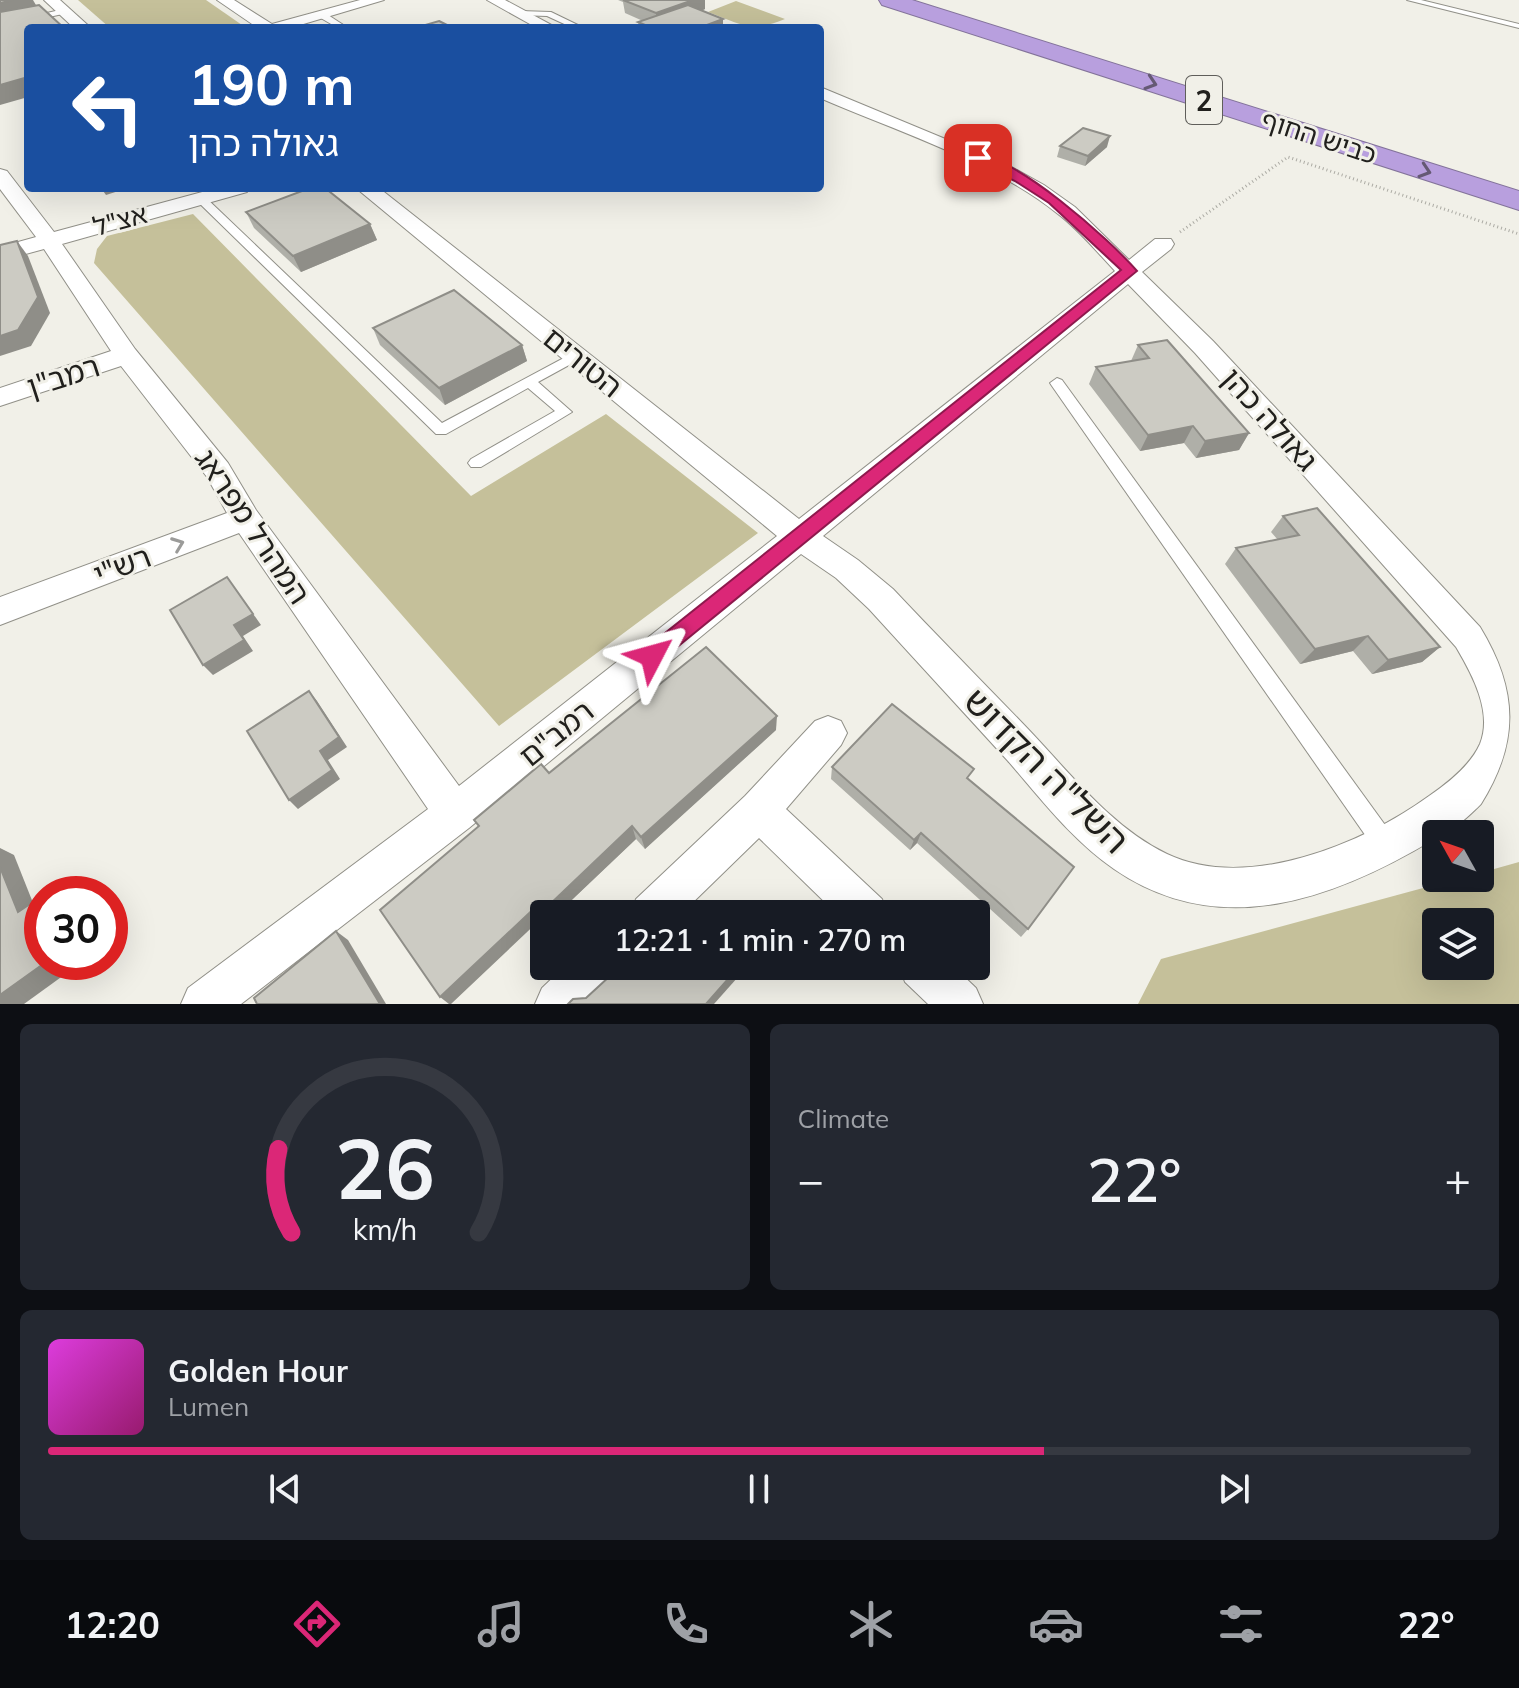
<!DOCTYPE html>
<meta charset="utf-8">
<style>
:root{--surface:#171b24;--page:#242831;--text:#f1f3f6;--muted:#9ea1a6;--line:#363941;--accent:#db2777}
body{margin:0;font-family:Mulish,"Noto Sans Hebrew",sans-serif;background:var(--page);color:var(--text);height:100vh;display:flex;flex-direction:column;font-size:30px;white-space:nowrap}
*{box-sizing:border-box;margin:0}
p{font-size:26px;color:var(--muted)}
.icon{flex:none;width:44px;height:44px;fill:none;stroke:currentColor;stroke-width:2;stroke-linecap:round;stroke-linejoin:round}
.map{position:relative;height:1004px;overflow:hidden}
.sheet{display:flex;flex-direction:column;gap:20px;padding:20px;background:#0d0f14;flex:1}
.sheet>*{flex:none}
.banner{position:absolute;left:24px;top:24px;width:800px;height:168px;border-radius:8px;box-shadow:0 8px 32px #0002;background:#1a4fa0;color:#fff;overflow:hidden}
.needle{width:52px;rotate:310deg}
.fabs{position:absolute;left:1422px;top:820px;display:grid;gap:16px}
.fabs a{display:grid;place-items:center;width:72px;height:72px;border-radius:8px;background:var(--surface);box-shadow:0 8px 32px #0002;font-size:40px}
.speed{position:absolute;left:24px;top:876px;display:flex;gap:16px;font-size:40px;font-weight:700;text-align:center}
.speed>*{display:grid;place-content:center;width:104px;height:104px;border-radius:50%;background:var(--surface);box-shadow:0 8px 32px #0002;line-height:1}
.speed .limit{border:12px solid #d22;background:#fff;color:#111}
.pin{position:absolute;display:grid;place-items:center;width:68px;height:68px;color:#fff;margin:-34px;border-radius:16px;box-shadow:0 4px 12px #0006}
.me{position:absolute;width:88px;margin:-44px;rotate:51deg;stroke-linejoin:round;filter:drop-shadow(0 0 6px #0008)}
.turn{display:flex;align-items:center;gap:28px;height:168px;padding:0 32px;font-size:36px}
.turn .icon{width:104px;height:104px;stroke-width:2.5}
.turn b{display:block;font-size:56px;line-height:68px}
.big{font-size:60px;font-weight:600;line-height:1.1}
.sheet .widget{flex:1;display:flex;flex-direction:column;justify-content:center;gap:12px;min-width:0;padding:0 28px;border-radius:12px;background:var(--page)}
.sheet .dial{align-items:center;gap:0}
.dial svg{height:208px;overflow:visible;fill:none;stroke:var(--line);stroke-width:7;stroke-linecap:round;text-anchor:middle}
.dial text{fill:var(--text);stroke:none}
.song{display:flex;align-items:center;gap:24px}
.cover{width:96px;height:96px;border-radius:12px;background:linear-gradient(135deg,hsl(300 70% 55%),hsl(320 70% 35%))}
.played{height:8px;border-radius:4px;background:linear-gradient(90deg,var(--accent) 70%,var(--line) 70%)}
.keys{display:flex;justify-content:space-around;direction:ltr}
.heat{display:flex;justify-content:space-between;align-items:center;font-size:44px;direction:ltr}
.sheet .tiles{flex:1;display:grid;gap:20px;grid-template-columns:1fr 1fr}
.widget:last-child{grid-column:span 2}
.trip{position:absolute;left:530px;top:900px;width:460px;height:80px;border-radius:8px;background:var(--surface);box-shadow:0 8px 32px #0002;font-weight:600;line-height:80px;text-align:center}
.tabs{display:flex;height:128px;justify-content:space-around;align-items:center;background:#090b0e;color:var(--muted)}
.tabs .icon{width:56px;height:56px}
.tabs .selected{color:var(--accent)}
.tabs b{font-size:36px;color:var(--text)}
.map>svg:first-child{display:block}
</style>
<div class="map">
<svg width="1519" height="1004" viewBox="0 0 1519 1004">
<rect width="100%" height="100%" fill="#f1f0e8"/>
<g fill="#c5c09a" fill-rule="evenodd">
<path d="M78,0h128l36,25 -3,3h-129z"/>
<path d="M736,1l49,18c-34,14 -45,5 -77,-7z"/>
<path d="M193,214l278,282 135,-82 152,119 -259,193 -405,-463 3,-14 10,-13z"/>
<path d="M1519,862v142h-381l23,-45 299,-81h20v-5zM1480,922v44h-44v-44z"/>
</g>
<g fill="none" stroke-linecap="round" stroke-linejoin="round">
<g stroke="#919088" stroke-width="2">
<g id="service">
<path d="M1407,0h14l98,24v4z"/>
<path d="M64,9l3,4 -67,15v-4z"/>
<path d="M520,11l31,1 33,16h-11l-26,-12 -30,-1z"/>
<path d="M319,13h6l23,15h-10l-19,-11z"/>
<path d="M196,196h8l238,227 133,-71 5,1v6l-42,23 34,30 -91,55h-10l-3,-4 3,-4 84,-48 -27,-23 -82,46h-10l-240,-234z"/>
<path d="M1057,378l5,2 331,456 3,8 -3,8 -8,3 -8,-3 -325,-466 -2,-3z"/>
</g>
</g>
<g stroke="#919088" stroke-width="2">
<g id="minor">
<path d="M44,0h16l31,28h-17z"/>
<path d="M217,0h17l38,24 88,-24h24l-94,28h-32z"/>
<path d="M487,0h18l52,28h-20z"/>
<path d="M820,87l188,78 36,20 31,22 54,53 26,-21h16l3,5 -3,5 -29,23 71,69 267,286c39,64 39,116 1,177 -11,11 -30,30 -45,30v4c-101,61 -216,104 -322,31 -42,-29 -73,-70 -106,-108 -46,-51 -93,-101 -139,-152l-33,-31 -35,-24 -332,274 -228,176h-60l7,-16 240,-179 -189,-276 -239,92v-28l227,-84 -20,-36 -86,-111 -121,40v-18l111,-37 -67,-102 -44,12v-14l36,-10 -36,-48v-20l7,2 47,61 163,-44h33l-3,4 -185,52 73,105 93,114 28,47 203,276 318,-250 -421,-348h23l420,331 316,-248c-18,-19 -36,-41 -57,-57 -64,-52 -162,-83 -238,-116zM1128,284l67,69 261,294c16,27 37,65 24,97 -10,22 -32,39 -51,52 -66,48 -182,96 -262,58 -56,-27 -97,-81 -139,-125 -45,-47 -91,-93 -135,-140l-35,-29 -35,-24z"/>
<path d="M828,716l13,5 6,12 -6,12 -55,64 96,90 6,15h-51l-78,-76 -78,76h-51l6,-15 109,-103 70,-75z"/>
<path d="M565,966h54l-6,16 -23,22h-55l7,-16z"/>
<path d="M899,966h54l23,22 7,16h-55l-23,-22z"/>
</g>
</g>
<g stroke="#83739a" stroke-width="2">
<path id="motorway" d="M879,0h33l607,191v19l-637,-205z"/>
</g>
<path stroke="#acaba4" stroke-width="3" stroke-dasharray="1 3" stroke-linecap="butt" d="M1180,232l108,-75 231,77"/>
<use href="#service" fill="#fff" fill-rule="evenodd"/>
<use href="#minor" fill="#fff" fill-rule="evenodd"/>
<use href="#motorway" fill="#b89fde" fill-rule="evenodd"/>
</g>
<g fill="#afafa8">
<path d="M618,0h87v9l-3,2 21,17h-84l-1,-6 5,-1 -18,-8 -2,-11z"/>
<path d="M1060,146l47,1 -22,19 -28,-9z"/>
<path d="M246,212l124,12 7,16 -76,32 -47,-44z"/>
<path d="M373,328l149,17 5,16 -82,44 -65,-60z"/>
<path d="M1138,345l111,88 -10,17 -43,8 -12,-15 -44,8 -51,-67 7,-17 35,-6z"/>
<path d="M1283,516l157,131 -18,15 -50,12 -19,-23 -53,13 -75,-100 11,-16 42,-8 -7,-8z"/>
<path d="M776,730l-131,119 -9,-10 -79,75h-8l-1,-1 -168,-3 169,-137z"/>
<path d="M832,767l137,12 59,150 -7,8 -104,-94 -7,7 -79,-71z"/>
</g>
<g fill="#8f8e88">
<path d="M13,0h20l7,12 -40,9v-18z"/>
<path d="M693,0h12v9l-48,18 -1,-14z"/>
<path d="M723,19v9h-24z"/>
<path d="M28,77v20l-28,8v-20z"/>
<path d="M1110,136l-3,11 -22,19 3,-10z"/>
<path d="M101,188h27l-22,7z"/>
<path d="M370,224l7,16 -76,32 -8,-16z"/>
<path d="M17,241l11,15 22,57 -19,33 -31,10v-20z"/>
<path d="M522,345l5,16 -82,44 -6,-17z"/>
<path d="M1193,426l-9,17 -44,8 8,-16z"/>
<path d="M1249,433l-10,17 -43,8 9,-17z"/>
<path d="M227,577l34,48 -18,11 10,15 -40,24 -10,-10 31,-40z"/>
<path d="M1368,636l-15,15 -53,13 15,-15z"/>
<path d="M1440,647l-18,15 -50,12 16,-14z"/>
<path d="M309,691l8,10 30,46 -19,13 12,19 -42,30 -9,-9 31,-49z"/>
<path d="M777,716l-1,14 -131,119 -4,-12z"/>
<path d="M632,826l4,13 -79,75h-8l-3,-6z"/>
<path d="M921,833l-4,10 -7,7 4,-10z"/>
<path d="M0,848l14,7 27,68 -23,-11 -18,-45z"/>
<path d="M541,902l7,11 -4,1v2l-93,88h-2l-9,-7z"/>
<path d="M336,931l12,9 38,64h-6z"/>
<path d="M46,962h36l-58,42h-24v-9z"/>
<path d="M737,969l1,8 -24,27h-8z"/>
</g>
<g fill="#cccbc3" stroke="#8f8e88" stroke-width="2">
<path d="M0,0h13l-13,3z"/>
<path d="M623,0h70l-37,13z"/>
<path d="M39,5l25,23h-36v49l-28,8v-73z"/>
<path d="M688,5l35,14 -24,9h-47l-14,-6z"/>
<path d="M439,21l14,7h-38z"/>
<path d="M1083,128l27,8 -22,20 -28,-10z"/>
<path d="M310,188h15l45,36 -77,32 -47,-44z"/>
<path d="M17,241l21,56 -20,33 -18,6v-91z"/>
<path d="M454,290l68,55 -83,43 -66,-60z"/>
<path d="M1167,340l82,93 -44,8 -12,-15 -45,9 -52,-68 53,-9 -11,-13z"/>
<path d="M1317,508l123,139 -52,13 -20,-24 -53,13 -79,-101 63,-13 -16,-19z"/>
<path d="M227,577l26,37 -19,11 10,15 -41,25 -33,-55z"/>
<path d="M706,647l71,69 -136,121 -9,-11 -86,82 -5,-6 -101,95 -60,-87 99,-84 -5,-6 67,-56 8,9z"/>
<path d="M309,691l30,46 -19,14 12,19 -43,30 -42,-69z"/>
<path d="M892,704l82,65 -7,9 107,89 -46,62 -107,-96 -7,7 -82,-73z"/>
<path d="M0,867l18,45 24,-16v66h4l-46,33z"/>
<path d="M680,906l7,8h-31l8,-7z"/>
<path d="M336,931l44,73h-123l-3,-6z"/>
<path d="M613,966h121l3,3 -31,35h-138l5,-5 13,-1 24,-22z"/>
</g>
<defs><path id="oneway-chevron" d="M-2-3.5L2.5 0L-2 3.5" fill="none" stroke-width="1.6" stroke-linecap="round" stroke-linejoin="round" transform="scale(2)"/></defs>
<g stroke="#655974">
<use href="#oneway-chevron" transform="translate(1151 83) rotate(18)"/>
<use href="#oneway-chevron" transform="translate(1425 171) rotate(18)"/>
</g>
<use stroke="#9b9b99" href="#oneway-chevron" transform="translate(178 544) rotate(-21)"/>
<path fill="#db2777" stroke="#8e194d" stroke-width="2" d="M974,156c39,-4 137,85 163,115l-478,391 -7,3 -7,-3 -4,-6 4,-7 476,-379 -72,-67 -34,-22 -41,-20z"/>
<g text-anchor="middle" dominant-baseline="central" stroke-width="6" stroke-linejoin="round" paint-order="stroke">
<g font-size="26" fill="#21201d" stroke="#f1f0e8">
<text transform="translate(1319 137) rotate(18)">כביש החוף</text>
<text transform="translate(120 220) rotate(-15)">אצ"ל</text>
</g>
<rect fill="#f1f0e8" stroke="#5f5e5a" stroke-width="2" x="1186" y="76" width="36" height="48" rx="6"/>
<g font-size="28" font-weight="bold" fill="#21201d">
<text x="1204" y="100">2</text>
</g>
<g font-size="30" fill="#21201d" stroke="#f1f0e8">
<text transform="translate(583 362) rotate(39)">הטורים</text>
<text transform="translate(63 376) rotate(-18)">רמב"ן</text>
<text transform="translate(1270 419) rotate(48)">גאולה כהן</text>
<text transform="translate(253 526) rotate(56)">המהרל מפראג</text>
<text transform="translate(122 565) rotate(-21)">רש"י</text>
<text transform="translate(556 733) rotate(-39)">רמב"ם</text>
</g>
<g font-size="36" fill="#21201d" stroke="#f1f0e8">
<text transform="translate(1047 770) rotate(45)">השל"ה הקדוש</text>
</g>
</g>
</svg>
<div class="fabs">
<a><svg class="needle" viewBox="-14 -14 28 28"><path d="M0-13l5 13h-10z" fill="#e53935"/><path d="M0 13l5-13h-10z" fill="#9ea1a6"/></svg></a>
<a><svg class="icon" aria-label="layers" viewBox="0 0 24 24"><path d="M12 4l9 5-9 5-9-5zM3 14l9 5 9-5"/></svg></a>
</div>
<div class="speed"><div class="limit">30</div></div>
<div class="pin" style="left:978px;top:158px;background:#d93025"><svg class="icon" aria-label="arrive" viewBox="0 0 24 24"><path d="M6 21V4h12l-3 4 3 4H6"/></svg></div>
<svg class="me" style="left:652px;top:656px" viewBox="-20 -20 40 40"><path d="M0-17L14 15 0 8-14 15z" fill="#db2777" stroke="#fff" stroke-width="4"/></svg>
<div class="trip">12:21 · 1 min · 270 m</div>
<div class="banner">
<div class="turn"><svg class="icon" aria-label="left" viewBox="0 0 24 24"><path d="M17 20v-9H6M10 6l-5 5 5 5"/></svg><div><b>190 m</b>גאולה כהן</div></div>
</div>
</div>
<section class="sheet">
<div class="tiles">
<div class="widget dial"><svg viewBox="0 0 100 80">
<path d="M14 69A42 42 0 1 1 86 69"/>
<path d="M14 69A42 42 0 0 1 9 37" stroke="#db2777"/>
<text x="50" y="56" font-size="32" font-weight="700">26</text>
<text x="50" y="72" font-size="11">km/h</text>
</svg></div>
<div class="widget"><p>Climate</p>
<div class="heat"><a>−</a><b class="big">22°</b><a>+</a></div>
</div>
<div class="widget">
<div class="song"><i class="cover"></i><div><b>Golden Hour</b><p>Lumen</p></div></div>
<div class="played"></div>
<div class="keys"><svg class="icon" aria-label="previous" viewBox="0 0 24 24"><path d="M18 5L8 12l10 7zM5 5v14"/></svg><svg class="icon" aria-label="pause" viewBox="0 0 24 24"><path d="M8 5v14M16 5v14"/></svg><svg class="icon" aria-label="next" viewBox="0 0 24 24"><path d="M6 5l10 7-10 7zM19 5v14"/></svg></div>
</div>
</div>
</section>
<nav class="tabs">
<b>12:20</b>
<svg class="icon selected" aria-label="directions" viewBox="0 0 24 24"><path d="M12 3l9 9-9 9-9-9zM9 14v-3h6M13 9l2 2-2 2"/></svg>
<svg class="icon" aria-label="music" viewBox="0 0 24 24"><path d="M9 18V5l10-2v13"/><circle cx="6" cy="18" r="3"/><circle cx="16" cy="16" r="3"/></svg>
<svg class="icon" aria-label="phone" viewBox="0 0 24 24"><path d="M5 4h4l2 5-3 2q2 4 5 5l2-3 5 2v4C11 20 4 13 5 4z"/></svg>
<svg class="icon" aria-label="climate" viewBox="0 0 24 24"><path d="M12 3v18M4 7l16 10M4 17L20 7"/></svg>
<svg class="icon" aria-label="car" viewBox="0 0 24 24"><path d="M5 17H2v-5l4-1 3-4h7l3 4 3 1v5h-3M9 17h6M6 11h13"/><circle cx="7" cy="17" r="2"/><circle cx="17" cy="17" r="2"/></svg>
<svg class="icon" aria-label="filters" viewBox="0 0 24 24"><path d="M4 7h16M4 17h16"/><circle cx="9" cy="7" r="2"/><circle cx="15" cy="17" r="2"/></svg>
<b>22°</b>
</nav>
